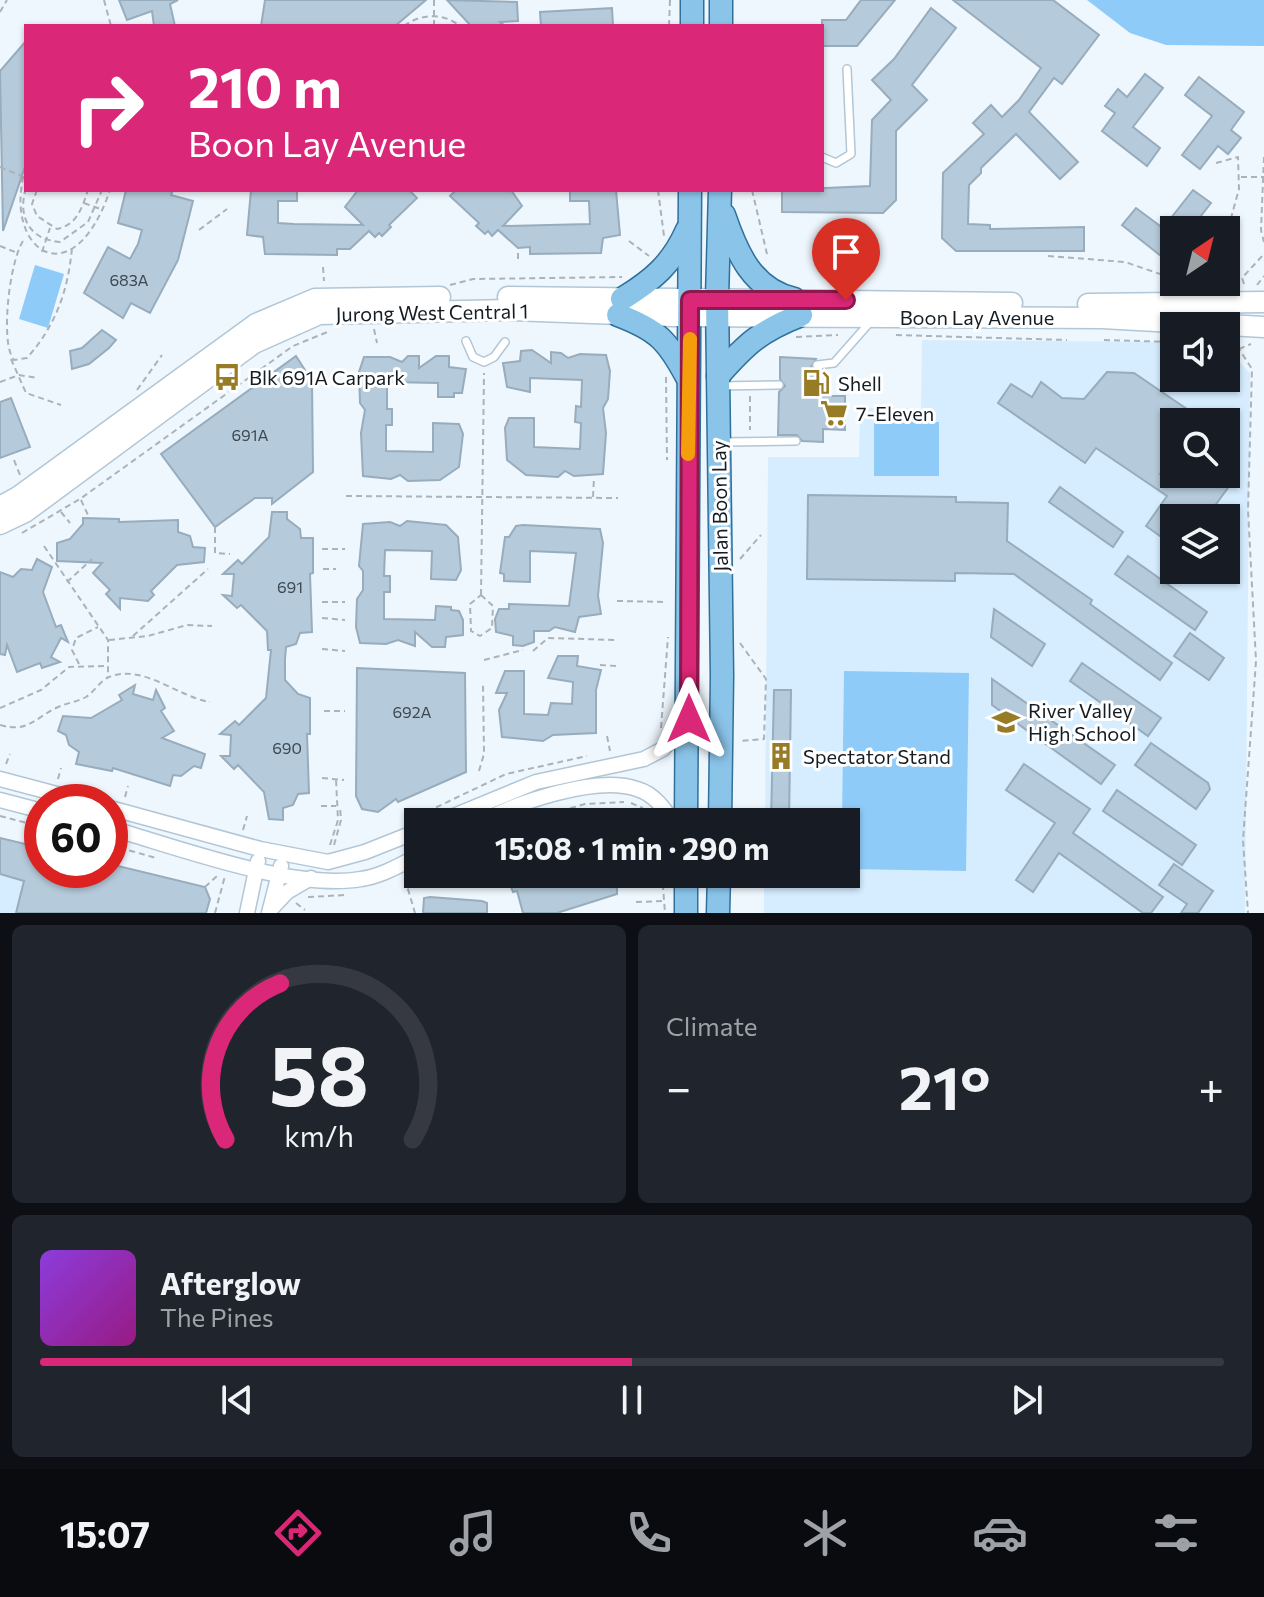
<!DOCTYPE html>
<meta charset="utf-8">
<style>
:root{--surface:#171b24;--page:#20242c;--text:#f1f3f6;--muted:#9ea1a6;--line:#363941;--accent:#db2777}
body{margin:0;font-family:Commissioner,sans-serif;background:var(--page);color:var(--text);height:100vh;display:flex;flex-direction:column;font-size:30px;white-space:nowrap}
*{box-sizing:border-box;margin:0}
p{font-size:26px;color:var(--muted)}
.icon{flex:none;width:44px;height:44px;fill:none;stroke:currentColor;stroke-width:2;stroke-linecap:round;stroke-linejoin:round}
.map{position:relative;height:913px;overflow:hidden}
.panel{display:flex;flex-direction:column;gap:12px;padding:12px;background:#0d0f14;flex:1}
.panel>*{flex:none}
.guide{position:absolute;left:24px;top:24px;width:800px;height:168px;border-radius:0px;box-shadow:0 2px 6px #0004;background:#db2777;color:#fff;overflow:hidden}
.needle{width:52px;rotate:35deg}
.buttons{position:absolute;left:1160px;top:216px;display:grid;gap:16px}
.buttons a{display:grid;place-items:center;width:80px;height:80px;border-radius:0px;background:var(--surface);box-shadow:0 2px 6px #0004;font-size:40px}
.speed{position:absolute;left:24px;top:784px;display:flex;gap:16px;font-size:40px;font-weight:700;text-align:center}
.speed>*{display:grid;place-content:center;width:104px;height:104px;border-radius:50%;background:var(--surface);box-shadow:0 2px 6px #0004;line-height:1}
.speed .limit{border:12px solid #d22;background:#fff;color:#111}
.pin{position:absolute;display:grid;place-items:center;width:68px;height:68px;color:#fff;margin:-82px -34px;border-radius:50% 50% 50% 0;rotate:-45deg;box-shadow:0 0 8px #0007}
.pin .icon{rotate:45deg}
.me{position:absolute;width:88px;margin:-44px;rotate:0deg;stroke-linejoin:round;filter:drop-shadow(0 0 6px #0008)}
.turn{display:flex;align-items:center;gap:28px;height:168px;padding:0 32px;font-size:36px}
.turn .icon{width:104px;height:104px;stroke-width:2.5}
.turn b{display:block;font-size:56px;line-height:68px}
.big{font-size:60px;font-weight:700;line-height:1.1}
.panel .widget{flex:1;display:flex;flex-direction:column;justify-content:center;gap:12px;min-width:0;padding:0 28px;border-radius:12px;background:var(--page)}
.panel .dial{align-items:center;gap:0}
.dial svg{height:208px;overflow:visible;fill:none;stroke:var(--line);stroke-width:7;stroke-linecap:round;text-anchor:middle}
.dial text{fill:var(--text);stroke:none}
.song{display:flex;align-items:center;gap:24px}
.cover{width:96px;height:96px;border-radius:12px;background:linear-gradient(135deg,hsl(270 70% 55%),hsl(310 70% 35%))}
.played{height:8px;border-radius:4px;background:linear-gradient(90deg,var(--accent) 50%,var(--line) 50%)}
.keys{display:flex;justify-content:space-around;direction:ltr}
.heat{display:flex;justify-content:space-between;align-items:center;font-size:44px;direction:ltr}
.panel .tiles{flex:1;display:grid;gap:12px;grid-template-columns:1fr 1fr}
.widget:last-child{grid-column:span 2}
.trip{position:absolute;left:404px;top:808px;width:456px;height:80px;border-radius:0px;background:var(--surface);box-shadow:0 2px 6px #0004;font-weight:700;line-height:80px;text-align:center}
.menu{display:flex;height:128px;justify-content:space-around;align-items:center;background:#090b0e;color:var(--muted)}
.menu .icon{width:56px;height:56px}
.menu .active{color:var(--accent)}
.menu b{font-size:36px;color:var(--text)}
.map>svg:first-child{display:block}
</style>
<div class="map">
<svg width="1264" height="913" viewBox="0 0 1264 913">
<rect width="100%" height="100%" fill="#eff7fe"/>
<g fill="#d6edff" fill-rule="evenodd">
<path d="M922,340l252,2v36h52v-30l24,25 -5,540h-481v-39h82v-52h-81l3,-365h91l1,-49h61zM1174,422h52v52h-52zM1174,518h52v52h-52z"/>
<path d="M0,875l24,6 -8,32h-16z"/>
</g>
<g fill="#8fcbf8">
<path d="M1087,0h177v46l-98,-1 -36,-12z"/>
<path d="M35,265l29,9 -16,54 -29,-9z"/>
<path d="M874,421l65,1v54h-65z"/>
<path d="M844,671l125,2 -3,198 -120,-2v-47h-4z"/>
</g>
<g fill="#b5cada" stroke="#97acbc" stroke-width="2">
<path d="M119,0h59l-8,4 5,22h-21l-2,-15 -25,9z"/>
<path d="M265,0h161l-31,26h-134z"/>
<path d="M447,0l70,2 1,19 -18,1 5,4h-34z"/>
<path d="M861,0h34l-38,46h-35v-26h24z"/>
<path d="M953,0h100l46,35 -37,49 -8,-6 -25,34 49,50 -18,17 -44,-45 -35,34v5l-12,12 -1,39 22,1v4l94,-2v24h-128l-14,-13 1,-65 41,-39 -11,-11 18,-18 11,12 17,-17 22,-32z"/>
<path d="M612,8l1,18h-72l-1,-14z"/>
<path d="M931,8l25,20 -44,57 15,15 -31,31v69l-13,13 -101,-1v-22l88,-4 2,-66 19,-20 -19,-20 22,-21z"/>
<path d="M26,41v123l-23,67 -3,-160z"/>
<path d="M1145,74l18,14 -30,39 27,21 -13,18 -45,-35 13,-18 -10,-7 13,-17 9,8z"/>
<path d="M1199,77l45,35 -13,18 10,8 -13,16 -10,-8 -18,23 -18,-14 30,-39 -27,-21z"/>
<path d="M126,190h47l-2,5 22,6 -15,59 -28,53 -19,-10 -8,15 -39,-25 24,-46 22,12 8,-15 4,-14 -24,-7z"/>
<path d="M251,190h46v11h-19v22l16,1 69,1 -18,-18 13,-17h51l8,8 -28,27 2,2 -9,9 -3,-3 -4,4 -6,-6 -19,18h-13v6l-72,-1 -2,-17 -16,-2z"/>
<path d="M456,190h55l11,16 -19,20 87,-2 -1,-23h-19v-11h46l4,45 -17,3 -2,15 -71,1v-7l-12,1 -20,-18 -6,6 -4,-5 -3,3 -9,-8 3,-3 -29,-27z"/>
<path d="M1193,190l18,13 -21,27h-16v20l-8,10 -44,-35 14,-17 27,20z"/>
<path d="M102,330l14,10 -7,8 -20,16 -17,5 -2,-18 12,-3z"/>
<path d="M532,350l19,13v-11l10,1 7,5 12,-4 26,1 4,16 -2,28 -5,9 3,25 -3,41 -29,2 -9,-5 -7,6 -32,-2 -19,-15 -2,-32 4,-10h25v29l46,2 1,-26 -6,-1 1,-16 5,1 1,-27 -52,-2v14l-23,-5 -4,-24 17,-2 1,-10z"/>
<path d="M296,356l16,25 1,91 -41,32v-6h-17l-40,29 -54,-73z"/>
<path d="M408,356h11v12l17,-12h13v11l17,2 -4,24h-8v4h-16v-14l-51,-1v27h5v16h-6v26l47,1v-29l26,1 4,10 -4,33 -19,13 -32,1 -8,-6 -9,4 -28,-3 -2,-43 4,-23 -5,-7 -1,-31 5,-15h26l12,5z"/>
<path d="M780,357l36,2 -5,8 6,4 -1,13 9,1 -1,11h21v34l-22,-1v13l-21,-1 -5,-6h-19l1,-43 6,-6 -5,-7z"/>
<path d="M1107,372l27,1 72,49h-32v33l-14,19h55l15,11 -24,33h-32v28l-28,-20 21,-30 -71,-48 -11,15 -87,-60 13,-19 21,13 9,-15 21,16 22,1z"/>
<path d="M11,398l19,49 -30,11v-56z"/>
<path d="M1060,487l63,45 -10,15 -64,-45z"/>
<path d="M808,495l148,2v5l52,1 -1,38 85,59 -2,4 82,59 -12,17 -146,-106 -59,-1v8l-148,-2z"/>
<path d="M272,512h15v7l13,10 1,9h12v35l-3,1 2,58 -12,1 -4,11 -10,3 -1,12v21l13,14 12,4v36h-3l2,59 -11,1 -5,11 -10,3v12l-14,-1 -5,-27 -26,-27 -4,4 -13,-13h9l1,-21 -11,-1 15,-13 4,4 27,-27 5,-48h-3l-1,-19 -26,-26 -4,3 -14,-13 9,1 2,-22h-11l15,-14 4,4 27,-27z"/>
<path d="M83,518l36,1v3l59,-2v12l12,4 3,11 12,1 -1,14 -27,3 -26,26 3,4 -6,6 -28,-3v11l-14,-15 4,-4 -17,-17 9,-10 -45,-2v-18l13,-4 13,-15z"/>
<path d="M407,521l39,4 12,12 3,33 -5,10 -25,-1 1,-28 -47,-1 -1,26h6v16h-6v27l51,1 1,-14 15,1v3l8,1 4,9v15l-17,2 -1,10h-13l-17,-15v14l-17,-6 -12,4 -26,-1 -4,-16 1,-28 6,-9v-19l-4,-5 4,-42 27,-2 10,4z"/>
<path d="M523,525l77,4 3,14 -5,53 3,18 -22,3 -4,15 -20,-5 -6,4h-15v11l-11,4 -10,-1v-9l-17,-4 -1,-13 4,-10h10v-5l60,2 7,-53 -46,-2v31l-26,-1v-7l-4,-1 5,-36h4l7,-11z"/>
<path d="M1128,556l79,56 -12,18 -80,-56z"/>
<path d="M37,559l15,8 -9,25 13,35 5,-2 7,17 -7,-4 -10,19 9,5 -18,6 -2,-5 -23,9 -10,-27 -2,10 -5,-1v-82l13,5 8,-8 11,1z"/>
<path d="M994,609l51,35 -13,22 -41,-29z"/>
<path d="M1190,633l34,25 -15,22 -35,-24z"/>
<path d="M558,656h20l-1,10 24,4 -5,20v43l-43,2 -10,6 -41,-4 -3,-27 8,-17h-11l9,-22h19v43l24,1 3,-12 21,1 1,-22 -25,-4z"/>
<path d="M1082,663l79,55 -13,18 -78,-55z"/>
<path d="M357,668l108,5 1,99 -68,30 -2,-3 -18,13 -16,-3 -6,-13z"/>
<path d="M992,679l123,86 -14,19 -109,-79z"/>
<path d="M135,685l-2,9 20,6 3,-10 9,18 -4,3 13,20 -12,7 43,16 -4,14 -7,-2 -13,10 -8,-1 -3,11 -57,-18 -1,3 -36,-7 3,-12 -10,-7 -3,-10 -8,-4 5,-15 28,2 31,-18 -3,-5z"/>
<path d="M774,690h17l-2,132h-18z"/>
<path d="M1151,743l57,40 2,6 -14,20 -61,-44z"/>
<path d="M1024,764l66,45 -17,24 90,64 -12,16h-8l-84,-60 -26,39 -17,-12 39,-57 -49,-33z"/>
<path d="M1117,790l79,55 -14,20 -79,-54z"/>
<path d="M0,838l42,10v22h68v-6l95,23 5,12 -4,14h-190l8,-32 -24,-7z"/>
<path d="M1174,864l39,27 -15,22h-17l6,-9 -28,-19z"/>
<path d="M506,874h111v20l-60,19h-34l-6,-22 -4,1z"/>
<path d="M430,897l52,4 5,2v10h-64l1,-15z"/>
</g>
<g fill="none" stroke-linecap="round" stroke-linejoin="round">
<g stroke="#b1c6d6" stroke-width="10">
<g id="lane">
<path d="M822,157l14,6 15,-9 -4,-85"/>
<path d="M466,341l7,16 11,5 10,-5 11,-15"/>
<path d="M817,365l17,-2 37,-42"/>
<path d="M720,386l59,-1"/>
<path d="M723,442l73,-1"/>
</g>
</g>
<g stroke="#b1c6d6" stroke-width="17">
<g id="street">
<path d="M0,779l87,23"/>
<path d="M0,800l42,11"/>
<path d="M110,808l150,41 68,13 37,-10 53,-21"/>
<path d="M439,822l97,-40 108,-23 19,-10 25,-30"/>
<path d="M481,822c37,-20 116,-47 156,-33 17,5 27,19 36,33"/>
<path d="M110,828c67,19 184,63 251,51 21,-3 39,-14 57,-23"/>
<path d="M273,907l14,-15 24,-14"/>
<path d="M247,913l11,-52"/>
<path d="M269,913l12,-47"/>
</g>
</g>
<g stroke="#b1c6d6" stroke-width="23">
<g id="secondary">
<path d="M508,297l504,6"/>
<path d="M1088,304l176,-2"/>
<path d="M0,507l18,-10 238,-173 59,-25 125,-2"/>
<path d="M0,524l25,-12 229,-169 65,-29 193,-4 160,6 430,2 162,9"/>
</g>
</g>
<g stroke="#30709a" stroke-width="25">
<g id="primary">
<path d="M692,26v-26"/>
<path d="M721,26v-26"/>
<path d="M724,215c13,38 28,74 70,84"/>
<path d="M622,299c31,-19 50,-35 65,-69"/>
<path d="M618,315c40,15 50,26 70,64"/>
<path d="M718,376c28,-32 42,-45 83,-61"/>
<path d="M686,822l4,-632"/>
<path d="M720,822l2,-146 -5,-378 3,-108"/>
<path d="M686,874v39"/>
<path d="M718,913l1,-39"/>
</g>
</g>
<g stroke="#abb3b9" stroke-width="2" stroke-dasharray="6 4" stroke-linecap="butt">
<path d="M104,0l7,26"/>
<path d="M0,12l7,-12"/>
<path d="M404,26c17,-13 40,-13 56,0"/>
<path d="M434,26v-26"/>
<path d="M669,26l1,-26"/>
<path d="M1264,157l-3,73 3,12"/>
<path d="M1216,163l22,-6 1,32 -13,47"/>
<path d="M0,167l26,11"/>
<path d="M26,167c-26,81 46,135 84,23"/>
<path d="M1241,177h23"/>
<path d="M26,188c-9,29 4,52 34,54l28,-20 14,-32"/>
<path d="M37,190l-5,14 5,12 20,13c20,-4 25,-21 31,-39"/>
<path d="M658,190l6,46"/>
<path d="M752,190l15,64"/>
<path d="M84,203l19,7"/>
<path d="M199,230l28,-21"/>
<path d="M23,241c-14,22 -23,103 -9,119l13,-2c29,-33 41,-67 45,-110"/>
<path d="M629,241l20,15"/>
<path d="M0,246l15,6"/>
<path d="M42,252l8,-24"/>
<path d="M518,253v9"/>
<path d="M1048,256l77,6 38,13 11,-1"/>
<path d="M1226,264l15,13"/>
<path d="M323,267l1,14"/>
<path d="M1244,284l-2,-6 22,-24"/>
<path d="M450,285l23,-6 149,-2"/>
<path d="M1257,285l7,-9"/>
<path d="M374,329l3,14"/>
<path d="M896,335l171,5"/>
<path d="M796,337l42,-2"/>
<path d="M1104,340l70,2"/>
<path d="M1226,345l13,4 13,20 -4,141 8,151 -13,179 5,73"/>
<path d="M1239,349l12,-5"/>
<path d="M11,359l15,34 35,12"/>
<path d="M666,377l1,83"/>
<path d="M0,382l19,-7 19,3"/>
<path d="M137,390l25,-35"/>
<path d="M750,396v34"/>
<path d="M14,460l6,15"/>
<path d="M346,496l272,2"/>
<path d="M593,497l1,-19"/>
<path d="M81,500l7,15"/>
<path d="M61,512l9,11"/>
<path d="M215,527v26l15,1"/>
<path d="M22,533l58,-34 213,-153 37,-15"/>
<path d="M44,546l64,94v37"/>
<path d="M322,549h23"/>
<path d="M740,559l21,-24"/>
<path d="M323,569h13"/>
<path d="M67,582l25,-23"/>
<path d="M481,595l3,-222"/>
<path d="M481,595l12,11 -1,22 -12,8 -9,-5 -1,-27z"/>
<path d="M617,601l50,1"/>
<path d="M322,602h23"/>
<path d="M322,618l23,2"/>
<path d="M133,636l75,-67"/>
<path d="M109,640l39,-4 39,-11 25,1"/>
<path d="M740,643l26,36 -2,60 -24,2"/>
<path d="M322,649l23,2"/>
<path d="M533,651l15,-13 69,2"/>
<path d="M484,660l39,-10"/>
<path d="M79,664l-7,-14 4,-12 22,-11"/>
<path d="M600,665l16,1"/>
<path d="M0,708l41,-18 28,-23 37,-1"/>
<path d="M324,711h21"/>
<path d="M0,725c27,8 34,-6 56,-17 10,-5 21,-6 30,-11 8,-5 15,-17 23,-20 33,-14 69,20 101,25"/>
<path d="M661,728l7,-91"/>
<path d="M607,736l3,15"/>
<path d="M6,764l4,-10"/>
<path d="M479,771l5,-17 -1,-71"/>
<path d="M322,778l22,2"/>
<path d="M58,779l3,-11"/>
<path d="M125,797l3,-11"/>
<path d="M631,803l12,5"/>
<path d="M321,806h15"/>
<path d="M0,816l42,11"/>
<path d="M418,816l88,-42 81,-18"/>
<path d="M522,822l63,-18 39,-2"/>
<path d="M243,830l4,-14"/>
<path d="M110,845l46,13"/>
<path d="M330,845l8,-25 -2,-41"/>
<path d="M334,845l7,-25 -1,-14"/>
<path d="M662,874l3,39"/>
<path d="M405,879l10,34"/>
<path d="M205,887l13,-12"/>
<path d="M308,897l37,-2"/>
<path d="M636,902l27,-1"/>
<path d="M296,903l9,7"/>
<path d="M215,913l10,-37"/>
</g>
<use href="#lane" stroke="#fff" stroke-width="7"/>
<use href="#street" stroke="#fff" stroke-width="14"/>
<use href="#secondary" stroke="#fff" stroke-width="20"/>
<use href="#primary" stroke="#8bc4e9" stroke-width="22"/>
</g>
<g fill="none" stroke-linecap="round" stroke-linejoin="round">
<g stroke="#8e194d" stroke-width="20">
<path id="route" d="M689,719l1,-419h156"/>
</g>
<use href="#route" stroke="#db2777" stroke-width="14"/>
<path stroke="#f59e0b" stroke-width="14" d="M688,454l2,-115"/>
</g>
<defs>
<g id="bus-bare" transform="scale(2.16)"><path d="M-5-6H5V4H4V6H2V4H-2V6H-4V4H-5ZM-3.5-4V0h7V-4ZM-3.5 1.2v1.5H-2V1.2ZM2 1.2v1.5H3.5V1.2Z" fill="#977c25" stroke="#fff" stroke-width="2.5" paint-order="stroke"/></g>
<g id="fuel-bare" transform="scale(2.16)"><path d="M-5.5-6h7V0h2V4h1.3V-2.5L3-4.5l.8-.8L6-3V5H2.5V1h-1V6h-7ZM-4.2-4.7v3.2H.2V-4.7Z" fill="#977c25" stroke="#fff" stroke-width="2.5" paint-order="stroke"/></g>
<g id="supermarket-bare" transform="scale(2.16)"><path d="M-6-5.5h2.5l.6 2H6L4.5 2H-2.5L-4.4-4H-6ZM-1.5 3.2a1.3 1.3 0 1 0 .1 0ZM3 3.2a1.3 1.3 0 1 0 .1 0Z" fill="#977c25" stroke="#fff" stroke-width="2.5" paint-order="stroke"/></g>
<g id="school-bare" transform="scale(2.16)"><path d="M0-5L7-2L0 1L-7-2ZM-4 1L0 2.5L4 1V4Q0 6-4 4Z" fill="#977c25" stroke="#fff" stroke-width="2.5" paint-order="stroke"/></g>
<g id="building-bare" transform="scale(2.16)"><path d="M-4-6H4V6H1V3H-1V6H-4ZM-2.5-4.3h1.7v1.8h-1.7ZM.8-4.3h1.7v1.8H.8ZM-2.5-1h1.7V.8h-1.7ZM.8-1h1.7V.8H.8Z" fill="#977c25" stroke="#fff" stroke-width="2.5" paint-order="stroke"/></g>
</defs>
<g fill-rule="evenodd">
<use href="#bus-bare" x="227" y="377"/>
<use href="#fuel-bare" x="816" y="383"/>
<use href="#supermarket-bare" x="834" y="413"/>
<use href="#school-bare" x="1006" y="722"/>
<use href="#building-bare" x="781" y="756"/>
</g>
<g text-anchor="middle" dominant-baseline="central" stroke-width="6" stroke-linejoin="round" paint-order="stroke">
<g font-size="16" fill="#3d4851">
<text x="129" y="279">683A</text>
<text x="250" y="434">691A</text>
<text x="290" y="586">691</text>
<text x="412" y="711">692A</text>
<text x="287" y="747">690</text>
</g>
<g font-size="20" fill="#151d23" stroke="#fff">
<text transform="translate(432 312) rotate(-1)">Jurong West Central 1</text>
<text x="977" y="317">Boon Lay Avenue</text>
<text transform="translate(719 506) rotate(-91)">Jalan Boon Lay</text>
</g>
<g font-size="20" fill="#151d23" stroke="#fff" text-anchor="start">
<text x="249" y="377">Blk 691A Carpark</text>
<text x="838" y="383">Shell</text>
<text x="856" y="413">7-Eleven</text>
<text x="1028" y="710">River Valley<tspan x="1028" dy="23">High School</tspan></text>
<text x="803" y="756">Spectator Stand</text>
</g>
</g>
</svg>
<div class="buttons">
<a><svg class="needle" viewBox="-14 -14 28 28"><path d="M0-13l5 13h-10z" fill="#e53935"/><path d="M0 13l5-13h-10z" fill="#9ea1a6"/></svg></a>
<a><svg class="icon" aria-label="sound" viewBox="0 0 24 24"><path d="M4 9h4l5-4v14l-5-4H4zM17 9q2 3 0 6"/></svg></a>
<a><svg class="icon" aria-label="search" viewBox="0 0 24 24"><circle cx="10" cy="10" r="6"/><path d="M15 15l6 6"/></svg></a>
<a><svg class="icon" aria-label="layers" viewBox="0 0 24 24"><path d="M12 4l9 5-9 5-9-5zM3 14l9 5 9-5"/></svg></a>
</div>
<div class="speed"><div class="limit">60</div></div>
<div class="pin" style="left:846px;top:300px;background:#d93025"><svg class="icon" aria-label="arrive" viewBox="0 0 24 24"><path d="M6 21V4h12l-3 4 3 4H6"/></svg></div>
<svg class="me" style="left:689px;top:719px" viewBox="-20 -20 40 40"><path d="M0-17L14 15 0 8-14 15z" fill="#db2777" stroke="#fff" stroke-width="4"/></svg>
<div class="trip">15:08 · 1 min · 290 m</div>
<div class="guide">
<div class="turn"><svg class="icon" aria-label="right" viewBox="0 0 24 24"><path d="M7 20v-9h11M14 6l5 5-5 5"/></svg><div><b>210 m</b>Boon Lay Avenue</div></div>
</div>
</div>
<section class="panel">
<div class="tiles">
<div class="widget dial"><svg viewBox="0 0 100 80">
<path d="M14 69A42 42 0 1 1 86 69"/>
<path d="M14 69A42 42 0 0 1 35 9" stroke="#db2777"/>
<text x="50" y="56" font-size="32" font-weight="700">58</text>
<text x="50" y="72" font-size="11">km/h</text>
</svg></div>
<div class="widget"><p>Climate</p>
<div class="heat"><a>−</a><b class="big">21°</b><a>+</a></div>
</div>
<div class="widget">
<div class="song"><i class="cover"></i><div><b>Afterglow</b><p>The Pines</p></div></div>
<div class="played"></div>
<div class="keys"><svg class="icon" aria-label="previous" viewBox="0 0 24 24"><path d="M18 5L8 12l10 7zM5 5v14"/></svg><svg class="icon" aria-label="pause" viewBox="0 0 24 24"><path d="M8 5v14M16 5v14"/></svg><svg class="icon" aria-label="next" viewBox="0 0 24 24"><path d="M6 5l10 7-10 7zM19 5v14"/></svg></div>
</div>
</div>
</section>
<nav class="menu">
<b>15:07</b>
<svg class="icon active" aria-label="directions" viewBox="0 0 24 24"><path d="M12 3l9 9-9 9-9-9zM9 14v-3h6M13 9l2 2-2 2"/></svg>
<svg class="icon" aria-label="music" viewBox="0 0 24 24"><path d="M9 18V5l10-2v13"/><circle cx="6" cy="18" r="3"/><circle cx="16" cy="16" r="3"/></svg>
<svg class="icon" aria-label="phone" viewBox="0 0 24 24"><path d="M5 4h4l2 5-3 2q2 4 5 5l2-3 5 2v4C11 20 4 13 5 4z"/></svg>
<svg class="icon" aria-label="climate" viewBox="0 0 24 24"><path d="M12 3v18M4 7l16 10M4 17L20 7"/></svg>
<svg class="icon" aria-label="car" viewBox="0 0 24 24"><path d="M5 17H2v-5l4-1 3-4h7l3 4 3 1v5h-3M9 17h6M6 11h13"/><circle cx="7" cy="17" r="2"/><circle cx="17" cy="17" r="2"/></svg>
<svg class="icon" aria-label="filters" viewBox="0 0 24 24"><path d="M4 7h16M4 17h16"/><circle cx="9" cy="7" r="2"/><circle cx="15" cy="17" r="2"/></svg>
</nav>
